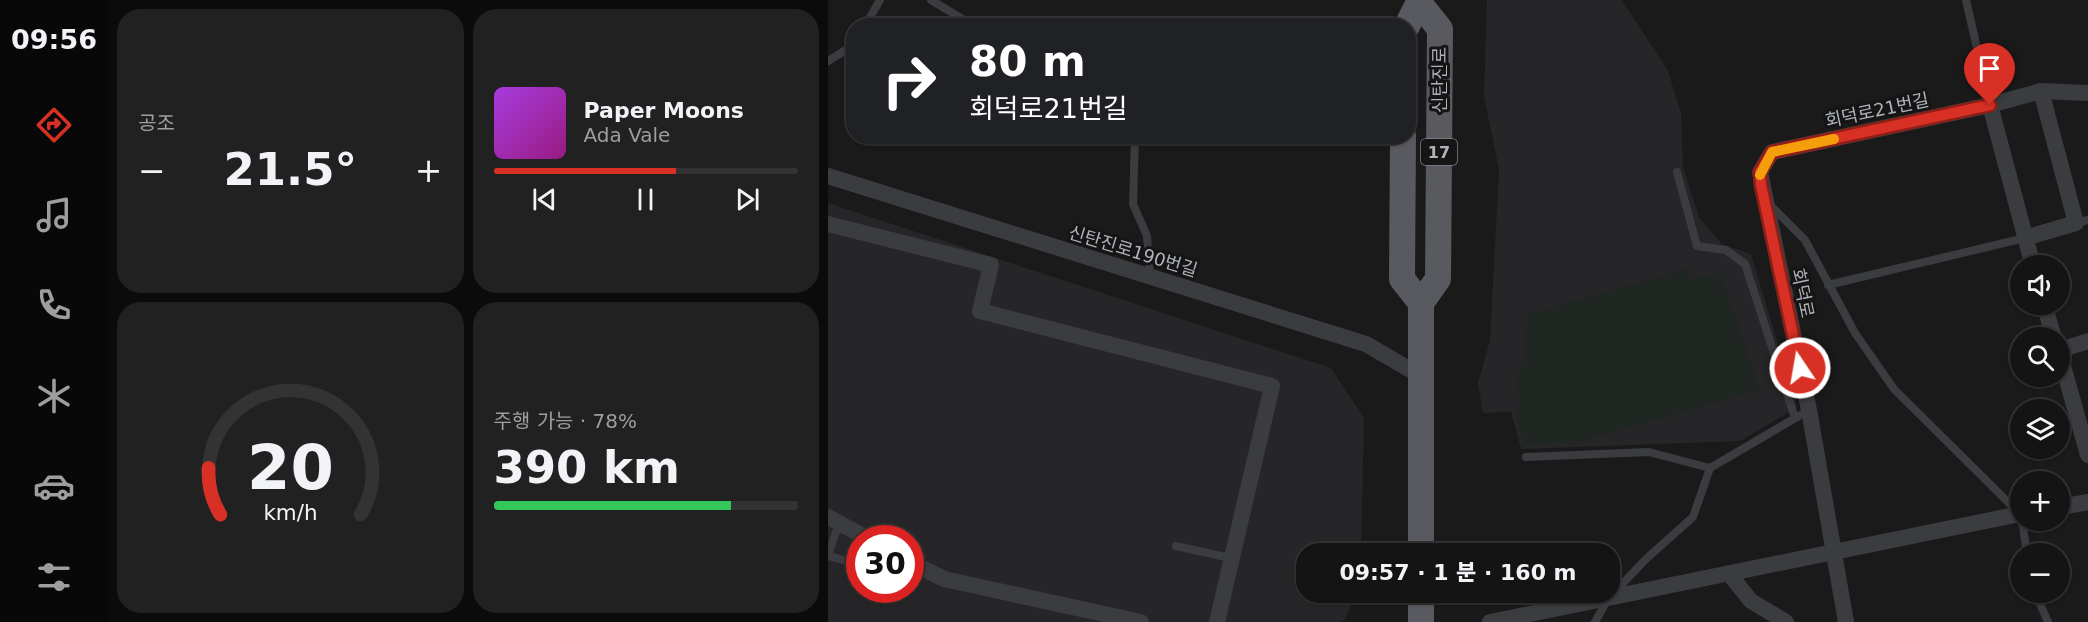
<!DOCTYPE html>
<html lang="ko">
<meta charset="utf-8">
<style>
:root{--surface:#141414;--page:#212122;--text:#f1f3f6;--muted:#9d9ea0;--line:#333334;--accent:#d93025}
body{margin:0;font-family:"DejaVu Sans","Noto Sans KR",sans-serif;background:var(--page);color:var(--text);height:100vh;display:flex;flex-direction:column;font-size:22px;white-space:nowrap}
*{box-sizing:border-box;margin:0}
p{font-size:20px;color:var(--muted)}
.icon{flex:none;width:33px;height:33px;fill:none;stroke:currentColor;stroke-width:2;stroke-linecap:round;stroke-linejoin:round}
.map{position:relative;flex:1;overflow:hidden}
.side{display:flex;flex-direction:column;gap:9px;padding:9px;background:#0b0b0b;width:720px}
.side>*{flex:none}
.top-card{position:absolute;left:18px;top:18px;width:570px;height:126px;border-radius:24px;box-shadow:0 2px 4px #0004,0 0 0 2px var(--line);background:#202124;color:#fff;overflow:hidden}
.controls{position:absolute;left:1182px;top:255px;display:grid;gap:12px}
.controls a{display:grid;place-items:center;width:60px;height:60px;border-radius:50%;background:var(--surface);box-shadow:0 2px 4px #0004,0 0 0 2px var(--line);font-size:30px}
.speed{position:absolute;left:18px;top:525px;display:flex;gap:12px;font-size:30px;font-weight:700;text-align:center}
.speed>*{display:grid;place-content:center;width:78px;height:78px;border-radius:50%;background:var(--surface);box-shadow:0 2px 4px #0004,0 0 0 2px var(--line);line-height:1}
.speed .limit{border:9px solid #d22;background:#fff;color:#111}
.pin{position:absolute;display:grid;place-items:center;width:51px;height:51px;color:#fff;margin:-62px -26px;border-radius:50% 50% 50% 0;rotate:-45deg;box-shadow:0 0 6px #0007}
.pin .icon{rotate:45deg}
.me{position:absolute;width:66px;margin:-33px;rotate:348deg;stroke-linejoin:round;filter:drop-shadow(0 0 4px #0008)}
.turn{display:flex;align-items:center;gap:21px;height:126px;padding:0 24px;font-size:27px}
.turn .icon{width:78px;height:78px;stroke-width:2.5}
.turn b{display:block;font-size:42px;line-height:51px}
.big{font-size:45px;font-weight:800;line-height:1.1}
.side .card{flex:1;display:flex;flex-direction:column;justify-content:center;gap:9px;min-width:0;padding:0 21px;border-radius:24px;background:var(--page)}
.side .dial{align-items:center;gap:0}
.dial svg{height:156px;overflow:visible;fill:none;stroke:var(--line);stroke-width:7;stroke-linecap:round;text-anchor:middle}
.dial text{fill:var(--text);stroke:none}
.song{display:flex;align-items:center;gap:18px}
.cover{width:72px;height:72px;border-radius:9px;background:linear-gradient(135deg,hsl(280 70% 55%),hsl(310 70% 35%))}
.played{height:6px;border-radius:3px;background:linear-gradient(90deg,var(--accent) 60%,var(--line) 60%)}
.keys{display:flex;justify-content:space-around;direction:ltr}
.heat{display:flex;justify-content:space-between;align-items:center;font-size:33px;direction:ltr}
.charge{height:9px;border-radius:4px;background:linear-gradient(90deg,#34c759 78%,var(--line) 0)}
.side .tiles{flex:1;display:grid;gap:9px;grid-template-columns:repeat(2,1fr)}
.trip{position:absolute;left:468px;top:543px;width:324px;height:60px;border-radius:24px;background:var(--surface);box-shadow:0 2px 4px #0004,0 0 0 2px var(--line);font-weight:800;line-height:60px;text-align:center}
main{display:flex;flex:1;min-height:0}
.dock{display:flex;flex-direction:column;width:108px;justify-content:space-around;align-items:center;background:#080808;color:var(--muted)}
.dock .icon{width:42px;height:42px}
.dock .current{color:var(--accent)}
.dock b{font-size:27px;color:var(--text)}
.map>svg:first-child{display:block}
</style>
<main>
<nav class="dock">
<b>09:56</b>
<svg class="icon current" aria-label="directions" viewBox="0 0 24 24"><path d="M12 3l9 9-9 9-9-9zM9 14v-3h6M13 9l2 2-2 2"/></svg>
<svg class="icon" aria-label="music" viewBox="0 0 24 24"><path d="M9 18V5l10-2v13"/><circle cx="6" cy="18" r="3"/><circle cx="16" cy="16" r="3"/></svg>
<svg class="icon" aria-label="phone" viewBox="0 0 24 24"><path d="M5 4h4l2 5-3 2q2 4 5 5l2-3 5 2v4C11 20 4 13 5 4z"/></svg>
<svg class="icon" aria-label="climate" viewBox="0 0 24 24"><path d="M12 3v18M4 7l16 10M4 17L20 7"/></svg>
<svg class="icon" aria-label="car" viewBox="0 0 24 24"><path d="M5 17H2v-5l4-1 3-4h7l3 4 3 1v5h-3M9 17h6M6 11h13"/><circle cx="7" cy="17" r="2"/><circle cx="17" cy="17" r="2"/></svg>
<svg class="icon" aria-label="filters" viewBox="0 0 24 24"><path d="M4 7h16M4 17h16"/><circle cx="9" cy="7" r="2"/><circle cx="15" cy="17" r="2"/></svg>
</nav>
<section class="side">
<div class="tiles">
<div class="card"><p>공조</p>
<div class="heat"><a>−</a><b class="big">21.5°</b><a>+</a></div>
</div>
<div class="card">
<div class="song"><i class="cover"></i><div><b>Paper Moons</b><p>Ada Vale</p></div></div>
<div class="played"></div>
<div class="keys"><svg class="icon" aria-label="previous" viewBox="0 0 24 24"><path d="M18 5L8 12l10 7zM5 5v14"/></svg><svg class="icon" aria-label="pause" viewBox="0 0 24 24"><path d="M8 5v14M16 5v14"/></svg><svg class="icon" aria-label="next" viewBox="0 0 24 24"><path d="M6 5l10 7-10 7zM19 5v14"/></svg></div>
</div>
<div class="card dial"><svg viewBox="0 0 100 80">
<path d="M14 69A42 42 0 1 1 86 69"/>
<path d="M14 69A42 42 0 0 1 8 45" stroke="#d93025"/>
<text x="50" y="56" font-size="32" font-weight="700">20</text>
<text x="50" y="72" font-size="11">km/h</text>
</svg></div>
<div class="card"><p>주행 가능 · 78%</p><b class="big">390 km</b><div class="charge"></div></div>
</div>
</section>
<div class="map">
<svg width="1260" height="622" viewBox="0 0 1260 622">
<rect width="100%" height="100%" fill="#1a1a1b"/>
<g fill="#262628" fill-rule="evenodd">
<path d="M659,0h135l46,71 13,42 2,54 16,50 23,27 29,10 46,153 -57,34 -219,8 -10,-37 -28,1 -5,-30 12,-43 9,-170 -15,-74z"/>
<path d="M0,203l503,165 33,50 -3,135 -55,1v38l52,1 -14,27 -3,2h-513zM32,538h50v52h-50z"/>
</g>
<path fill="#202621" d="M859,269l3,12 30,-8 40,117 -181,52 -54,2 -10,-31 5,-6 -3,-30 9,-21 1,-41z"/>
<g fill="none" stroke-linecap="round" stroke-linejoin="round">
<g stroke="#3b3c40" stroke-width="8">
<path d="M103,0l43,26"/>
<path d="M1138,0l24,105"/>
<path d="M37,26l15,-26"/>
<path d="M0,61l26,-16"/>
<path d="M307,136l-2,68 14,32 3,41"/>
<path d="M849,172l20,74 29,4 19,14 50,154"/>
<path d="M942,205l35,35 50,93 39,56 126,125"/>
<path d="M1248,223l12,-3"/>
<path d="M1000,285l197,-47"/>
<path d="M698,457l123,-5 61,16"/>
<path d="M1194,520l5,34"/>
<path d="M348,546l54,12"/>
<path d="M0,555l11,-32"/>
<path d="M0,556l32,8"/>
<path d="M1207,592l13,30"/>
<path d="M767,622l13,-23 38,-40 47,-42 17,-49 99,-58"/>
</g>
<g stroke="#3b3c40" stroke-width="16">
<path d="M1162,105l43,161"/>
<path d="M0,176l538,168 55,32"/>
<path d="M0,224l163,41 -11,46 292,75 -55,236"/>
<path d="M1197,238l51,-15 -35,-132"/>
<path d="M1216,304l10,34"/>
<path d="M1232,350l28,-9"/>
<path d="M1232,355l28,100"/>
<path d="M1232,507l28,-5"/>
<path d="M0,517l39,21"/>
<path d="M82,562l34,17 197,43"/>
<path d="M902,575l21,26 35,21"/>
<path d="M662,622l530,-108"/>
<path d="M1018,622l-37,-212 -49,-238 12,-20 218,-47 51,-14 47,2"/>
</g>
<g stroke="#585a5f" stroke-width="26">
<path d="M592,4l20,25 -2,250 -17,24v251"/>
<path d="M579,26l13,-26"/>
<path d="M575,136l-1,143 19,24"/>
<path d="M593,592v30"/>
</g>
</g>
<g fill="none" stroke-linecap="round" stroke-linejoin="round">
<g stroke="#8d1f18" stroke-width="15">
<path id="route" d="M972,368l-39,-183 -1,-13 12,-20 218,-47"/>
</g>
<use href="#route" stroke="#d93025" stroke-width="10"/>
<path stroke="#f59e0b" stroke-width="10" d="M932,175l12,-23 62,-13"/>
</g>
<g text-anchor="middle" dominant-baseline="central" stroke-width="6" stroke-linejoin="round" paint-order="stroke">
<rect fill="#151516" stroke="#808388" stroke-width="1.5" x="593" y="139" width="36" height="26" rx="4.5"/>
<g font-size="16" font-weight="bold" fill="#aeb2b9">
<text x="611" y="152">17</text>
</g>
<g font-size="18" fill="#aeb2b9" stroke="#151516">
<text transform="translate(611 80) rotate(-90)">신탄진로</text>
<text transform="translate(1049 110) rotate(-12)">회덕로21번길</text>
<text transform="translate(305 251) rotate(17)">신탄진로190번길</text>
<text transform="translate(975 293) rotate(78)">회덕로</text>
</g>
</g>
</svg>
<div class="controls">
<a><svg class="icon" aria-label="sound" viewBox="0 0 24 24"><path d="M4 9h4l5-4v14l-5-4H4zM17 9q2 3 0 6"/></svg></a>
<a><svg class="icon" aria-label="search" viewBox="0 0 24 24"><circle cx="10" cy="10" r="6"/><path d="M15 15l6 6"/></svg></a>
<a><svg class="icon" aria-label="layers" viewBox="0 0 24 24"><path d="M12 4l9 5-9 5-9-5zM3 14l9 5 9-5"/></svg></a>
<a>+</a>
<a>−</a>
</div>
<div class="speed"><div class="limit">30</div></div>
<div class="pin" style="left:1162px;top:105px;background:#d93025"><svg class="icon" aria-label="arrive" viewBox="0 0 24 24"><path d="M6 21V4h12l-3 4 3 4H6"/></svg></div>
<svg class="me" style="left:972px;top:368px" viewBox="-20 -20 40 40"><circle r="17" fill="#d93025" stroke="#fff" stroke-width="3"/><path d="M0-11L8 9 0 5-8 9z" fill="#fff"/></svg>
<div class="trip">09:57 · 1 분 · 160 m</div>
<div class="top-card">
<div class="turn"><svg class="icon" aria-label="right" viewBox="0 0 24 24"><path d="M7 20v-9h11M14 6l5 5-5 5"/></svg><div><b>80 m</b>회덕로21번길</div></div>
</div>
</div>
</main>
